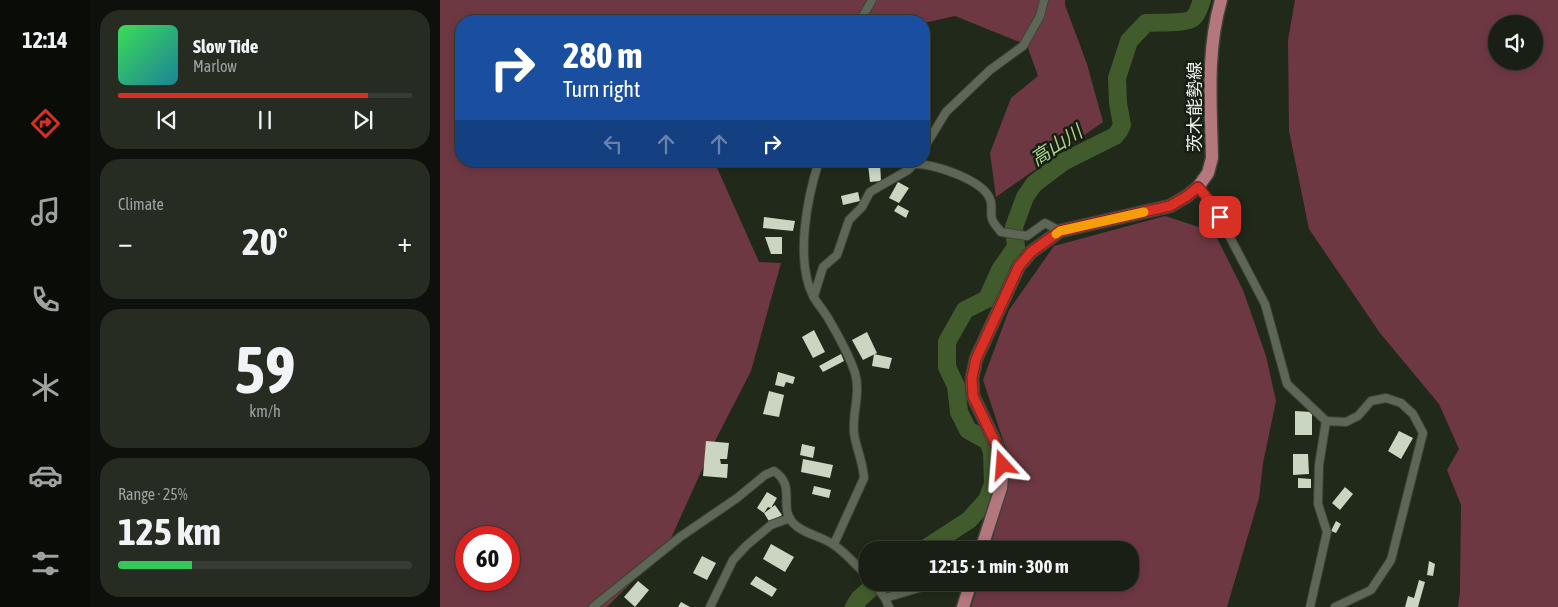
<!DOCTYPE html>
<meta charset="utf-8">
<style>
:root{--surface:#191f14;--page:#262c22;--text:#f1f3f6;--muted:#9fa2a0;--line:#373d34;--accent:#d93025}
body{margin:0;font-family:"Asap Condensed","Noto Sans JP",sans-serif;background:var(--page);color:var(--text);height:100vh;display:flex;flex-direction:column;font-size:19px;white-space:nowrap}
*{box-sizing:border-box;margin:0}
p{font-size:16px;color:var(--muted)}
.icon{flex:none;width:28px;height:28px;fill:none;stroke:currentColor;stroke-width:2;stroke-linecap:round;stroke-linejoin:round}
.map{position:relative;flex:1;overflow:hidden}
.details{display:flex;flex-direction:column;gap:10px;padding:10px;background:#0e110b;width:350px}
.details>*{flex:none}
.guide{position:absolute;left:15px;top:15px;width:475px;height:152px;border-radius:20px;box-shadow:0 2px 8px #0003,0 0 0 1px var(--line);background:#1a4fa0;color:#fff;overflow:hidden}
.controls{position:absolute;left:1048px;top:15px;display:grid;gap:10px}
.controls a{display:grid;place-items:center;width:55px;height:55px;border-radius:50%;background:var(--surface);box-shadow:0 2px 8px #0003,0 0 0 1px var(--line);font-size:25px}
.speed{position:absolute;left:15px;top:526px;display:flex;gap:10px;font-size:25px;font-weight:700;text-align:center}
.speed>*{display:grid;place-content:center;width:65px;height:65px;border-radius:50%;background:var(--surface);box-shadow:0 2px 8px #0003,0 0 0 1px var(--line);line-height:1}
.speed .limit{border:8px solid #d22;background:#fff;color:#111}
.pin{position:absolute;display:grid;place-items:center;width:42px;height:42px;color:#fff;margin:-21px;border-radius:10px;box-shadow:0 2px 8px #0006}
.me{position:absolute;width:55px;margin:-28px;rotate:341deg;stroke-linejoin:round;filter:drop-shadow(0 0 4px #0008)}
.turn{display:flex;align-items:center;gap:18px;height:105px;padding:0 25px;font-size:22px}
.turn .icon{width:65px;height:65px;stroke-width:2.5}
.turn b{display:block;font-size:35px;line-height:42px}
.lanes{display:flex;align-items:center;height:48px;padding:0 25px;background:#0003;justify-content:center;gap:25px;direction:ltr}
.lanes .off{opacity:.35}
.big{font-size:38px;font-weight:700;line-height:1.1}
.details .card{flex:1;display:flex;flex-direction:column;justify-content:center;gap:8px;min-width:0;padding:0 18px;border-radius:20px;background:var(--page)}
.details .dial{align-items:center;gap:0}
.dial b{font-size:65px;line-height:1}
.song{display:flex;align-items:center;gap:15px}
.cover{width:60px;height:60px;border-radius:8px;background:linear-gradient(135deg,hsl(130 70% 55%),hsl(190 70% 35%))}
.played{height:5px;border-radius:2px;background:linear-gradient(90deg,var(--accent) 85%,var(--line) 85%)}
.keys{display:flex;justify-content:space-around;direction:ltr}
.heat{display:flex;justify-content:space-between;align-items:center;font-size:28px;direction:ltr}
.charge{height:8px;border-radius:4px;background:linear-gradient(90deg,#34c759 25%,var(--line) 0)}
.trip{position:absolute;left:419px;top:541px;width:280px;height:50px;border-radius:20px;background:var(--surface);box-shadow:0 2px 8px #0003,0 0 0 1px var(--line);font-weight:700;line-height:50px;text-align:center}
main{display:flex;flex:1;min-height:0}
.dock{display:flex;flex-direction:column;width:90px;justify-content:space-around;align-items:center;background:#0a0c08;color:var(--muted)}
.dock .icon{width:35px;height:35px}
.dock .selected{color:var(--accent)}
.dock b{font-size:22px;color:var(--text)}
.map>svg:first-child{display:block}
</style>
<main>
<nav class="dock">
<b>12:14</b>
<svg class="icon selected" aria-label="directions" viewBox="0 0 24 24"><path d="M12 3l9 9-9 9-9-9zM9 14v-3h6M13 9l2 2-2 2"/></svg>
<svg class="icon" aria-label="music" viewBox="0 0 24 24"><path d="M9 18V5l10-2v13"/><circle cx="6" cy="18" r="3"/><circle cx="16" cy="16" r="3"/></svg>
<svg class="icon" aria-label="phone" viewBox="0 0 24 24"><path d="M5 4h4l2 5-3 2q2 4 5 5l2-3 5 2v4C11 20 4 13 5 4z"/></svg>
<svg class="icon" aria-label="climate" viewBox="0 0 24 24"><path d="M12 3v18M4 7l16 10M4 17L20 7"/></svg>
<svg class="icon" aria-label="car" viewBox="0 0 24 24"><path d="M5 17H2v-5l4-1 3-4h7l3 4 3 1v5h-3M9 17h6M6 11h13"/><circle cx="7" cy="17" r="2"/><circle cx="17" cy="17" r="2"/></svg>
<svg class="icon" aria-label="filters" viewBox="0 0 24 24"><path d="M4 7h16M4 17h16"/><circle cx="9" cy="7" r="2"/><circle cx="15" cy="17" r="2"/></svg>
</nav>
<section class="details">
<div class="card">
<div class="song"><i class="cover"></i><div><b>Slow Tide</b><p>Marlow</p></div></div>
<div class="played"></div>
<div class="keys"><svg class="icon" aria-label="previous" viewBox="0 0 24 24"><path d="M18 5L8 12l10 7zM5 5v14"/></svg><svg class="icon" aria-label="pause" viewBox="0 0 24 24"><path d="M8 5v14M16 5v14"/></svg><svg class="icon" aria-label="next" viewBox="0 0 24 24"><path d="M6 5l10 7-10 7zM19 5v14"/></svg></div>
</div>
<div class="card"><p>Climate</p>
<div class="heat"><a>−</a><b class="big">20°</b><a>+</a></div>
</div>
<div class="card dial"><b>59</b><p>km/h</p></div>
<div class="card"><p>Range · 25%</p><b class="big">125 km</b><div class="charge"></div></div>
</section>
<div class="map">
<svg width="1118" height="607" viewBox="0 0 1118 607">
<rect width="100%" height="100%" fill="#21291b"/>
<g fill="#6e3843" fill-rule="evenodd">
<path d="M0,0h625v5l22,59 16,58 -107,75 -6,-44 21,-55 27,-22 -11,-31 -72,-29 -31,7v-2h-463v140h253l45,101 22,1 -30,108 -36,70 -48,106 -60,60h-167zM26,538h43v42h-43z"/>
<path d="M855,0h263v607h-100l2,-15 1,-87 -14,-35 12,-21 -20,-45 -59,-71 -71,-104 -20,-98 -1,-91zM1056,24h38v37h-38z"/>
<path d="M725,216l49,16 29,58 23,66 10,45 -13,62 -4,35 -32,109h-256l8,-24 151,-1v-32h-140l21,-86 -28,-84 26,-70 45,-64z"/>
</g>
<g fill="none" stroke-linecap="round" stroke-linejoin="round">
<g stroke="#425b2c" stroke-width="18">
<path d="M483,550l46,-30 18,-20 6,-16 -1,-32 -4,-11 -20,-11 -9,-18 -3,-26 -9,-19v-25l18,-32 22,-11 13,-29 16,-23 -2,-20 11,-30 9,-13 29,-22 52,-26 4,-5 3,-6 -4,-22 -1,-25 12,-37 17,-18c11,-1 41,1 47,-5 5,-4 7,-13 9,-18"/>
<path d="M414,607l5,-8 19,-17"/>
</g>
</g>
<g fill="#cad5c2">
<path d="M440,163l1,18 -11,1 -2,-18z"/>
<path d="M458,182l11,6 -10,15 -10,-5z"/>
<path d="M418,192l2,9 -17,4 -2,-9z"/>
<path d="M458,205l11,6 -3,7 -12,-7z"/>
<path d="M324,217l31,4 -2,10 -30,-3z"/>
<path d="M325,237h17v17h-11z"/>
<path d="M374,330l11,22 -12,6 -11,-21z"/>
<path d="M427,332l10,21 -14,7 -11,-20z"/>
<path d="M401,354l3,7 -21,11 -4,-6z"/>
<path d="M434,354l18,4 -3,11 -17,-3z"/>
<path d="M338,372l17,5 -2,7 -7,-2 -2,5 -9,-2z"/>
<path d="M329,391l15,4 -5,22 -16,-3z"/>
<path d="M855,411l17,1v23h-17z"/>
<path d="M959,431l14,7 -12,21 -13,-8z"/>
<path d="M266,441l23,2 -2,16h-7l1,5h7l-1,14 -24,-2z"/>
<path d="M362,444l13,3 -2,11 -13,-3z"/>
<path d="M853,454h15l1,20 -16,1z"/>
<path d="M363,459l30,6 -3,13 -29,-6z"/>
<path d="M858,478l13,1v9h-13z"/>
<path d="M374,486l17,4 -2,8 -17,-4z"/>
<path d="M905,487l8,7 -13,16 -8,-7z"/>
<path d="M327,492l10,6 -6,10 -3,-1 -4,6 11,-8 7,10 -12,8 -6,-10 -7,-5z"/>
<path d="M896,521l5,3 -5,9 -5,-2z"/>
<path d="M331,544l23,13 -9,15 -22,-13z"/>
<path d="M262,556l14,7 -9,17 -14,-7z"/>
<path d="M989,561l6,3 -2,12 -6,-1z"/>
<path d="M316,576l21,13 -5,8 -22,-13z"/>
<path d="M979,580l6,2 -7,25h-13l3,-11 6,2z"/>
<path d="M198,581l11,9 -14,17 -11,-10z"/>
<path d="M241,602l9,5h-12z"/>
</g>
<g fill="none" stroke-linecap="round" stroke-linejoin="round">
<g stroke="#3d4337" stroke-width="10">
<g id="minor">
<path d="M420,21l12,-21"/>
<path d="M484,148l22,-36 44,-42 33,-24 17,-30 4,-16"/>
<path d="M379,161c-12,37 -24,99 -6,135 4,7 10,14 15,22 10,17 21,36 27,55 6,20 -3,40 -1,60 2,15 9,29 10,45l-30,66"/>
<path d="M758,187l15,18 52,99 22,80 39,37 -7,44 -1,39 9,28 -17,75"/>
<path d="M374,296l9,-29 14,-12 12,-35 13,-13 8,-15 38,-22 6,-6c19,-1 69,16 76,35 3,6 0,14 2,20 1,4 6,9 9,13l26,4 18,-13 15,8"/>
<path d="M886,421l20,1 12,-6 13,-15 15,-3 15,5 12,11 10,19 -32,127 -20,30 -36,17"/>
<path d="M433,582l12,16 4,9"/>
<path d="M445,598l54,-16"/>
<path d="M153,607l87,-70 57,-39 28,-23 9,-4c23,15 4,36 19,52 10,11 29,13 41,22 12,8 23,21 34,32"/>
<path d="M270,607l23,-47 14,-15 24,-20 19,-7"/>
</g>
</g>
<g stroke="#3d4337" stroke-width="15">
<g id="primary">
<path d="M541,550l20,-62 2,-23 -6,-19 -24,-50 -1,-18 4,-19 43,-93 12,-14 29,-21 110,-25 17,-10 11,-9 10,-14 4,-15c-1,-53 -6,-106 9,-158"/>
<path d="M523,607l8,-25"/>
</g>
</g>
<use href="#minor" stroke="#5e6757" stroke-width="8"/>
<use href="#primary" stroke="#b3777d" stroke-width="12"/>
</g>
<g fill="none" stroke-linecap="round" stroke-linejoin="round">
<g stroke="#8d1f18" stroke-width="12">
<path id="route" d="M563,465l-6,-19 -24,-50 -1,-18 4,-19 43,-93 12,-14 29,-21 110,-25 17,-10 11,-9 15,18 7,12"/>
</g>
<use href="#route" stroke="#d93025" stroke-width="9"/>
<path stroke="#f59e0b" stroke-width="9" d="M616,234l4,-3 84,-19"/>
</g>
<g text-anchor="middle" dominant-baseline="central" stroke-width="5" stroke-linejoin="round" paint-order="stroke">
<g font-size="18" fill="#edf2e9" stroke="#181f12">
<text transform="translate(754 107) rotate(-90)">茨木能勢線</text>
</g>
<g font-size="19" font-style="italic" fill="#abd48a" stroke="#181f12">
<text transform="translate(616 145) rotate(-33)">高山川</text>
</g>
</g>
</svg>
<div class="controls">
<a><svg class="icon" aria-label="sound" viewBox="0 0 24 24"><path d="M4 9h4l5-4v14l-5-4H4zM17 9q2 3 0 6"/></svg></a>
</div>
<div class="speed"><div class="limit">60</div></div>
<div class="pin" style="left:780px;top:217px;background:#d93025"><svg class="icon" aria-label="arrive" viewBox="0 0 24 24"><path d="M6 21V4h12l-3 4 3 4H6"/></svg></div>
<svg class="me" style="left:563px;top:465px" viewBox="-20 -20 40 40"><path d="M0-17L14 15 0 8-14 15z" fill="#d93025" stroke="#fff" stroke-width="4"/></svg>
<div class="trip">12:15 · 1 min · 300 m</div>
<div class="guide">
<div class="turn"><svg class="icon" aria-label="right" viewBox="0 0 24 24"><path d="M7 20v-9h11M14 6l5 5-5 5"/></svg><div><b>280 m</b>Turn right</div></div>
<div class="lanes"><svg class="icon off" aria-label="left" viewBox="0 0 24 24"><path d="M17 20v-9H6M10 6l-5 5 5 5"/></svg><svg class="icon off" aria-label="ahead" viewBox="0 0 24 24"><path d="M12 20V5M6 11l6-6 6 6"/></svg><svg class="icon off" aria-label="ahead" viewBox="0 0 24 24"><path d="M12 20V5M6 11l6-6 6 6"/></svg><svg class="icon" aria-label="right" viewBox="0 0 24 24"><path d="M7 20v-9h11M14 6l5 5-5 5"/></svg></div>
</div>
</div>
</main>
